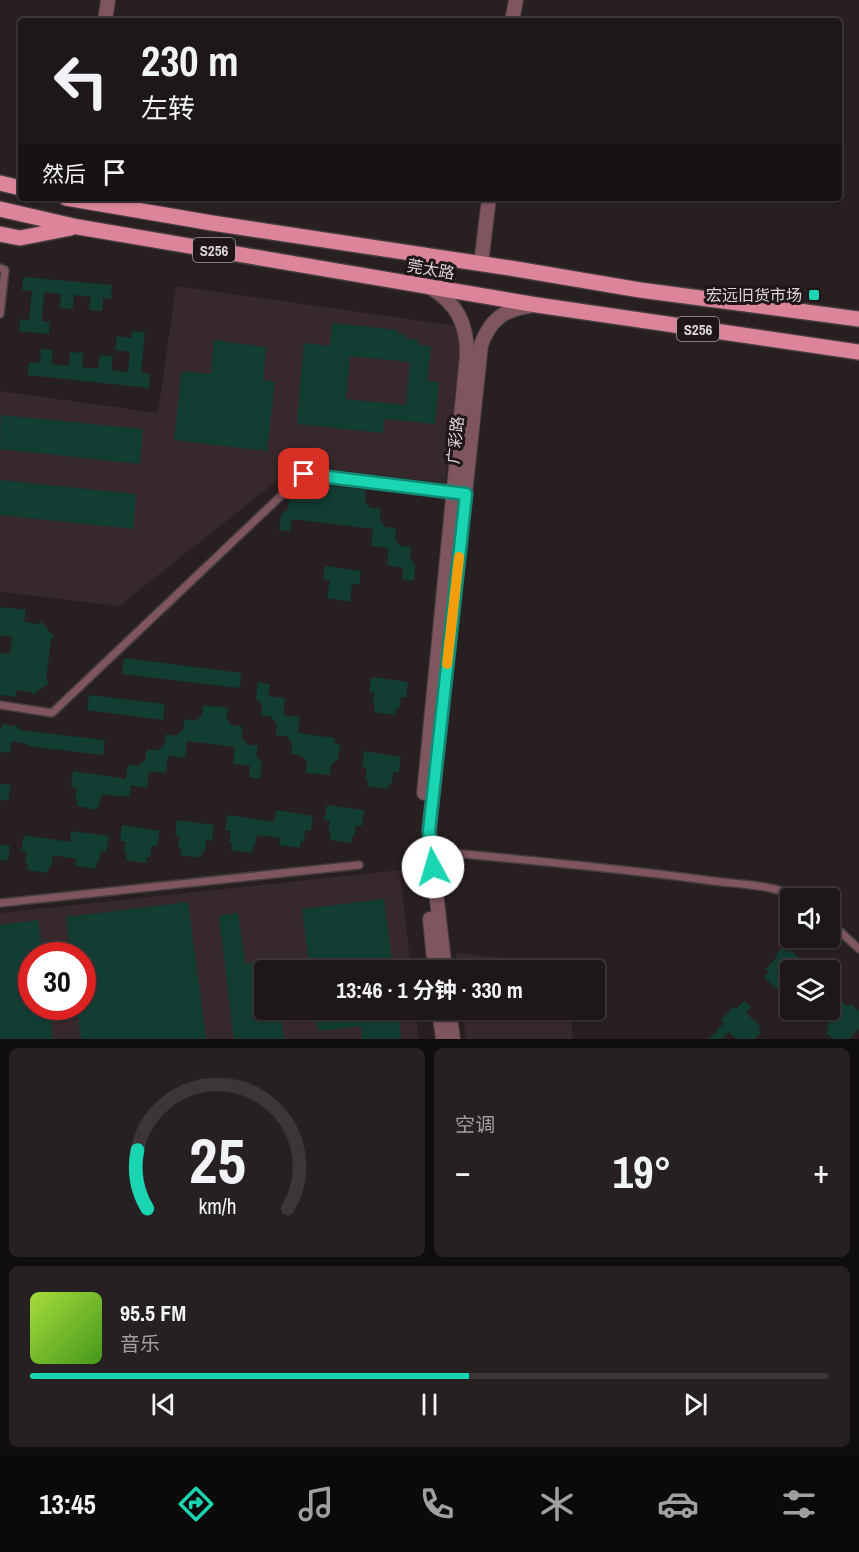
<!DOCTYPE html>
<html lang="zh">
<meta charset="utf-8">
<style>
:root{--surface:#1e1719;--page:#262022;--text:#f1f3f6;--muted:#a19fa2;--line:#3c3638;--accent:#19d5b2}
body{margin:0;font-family:"Archivo Narrow","Noto Sans SC",sans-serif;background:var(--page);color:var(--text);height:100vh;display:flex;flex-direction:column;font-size:22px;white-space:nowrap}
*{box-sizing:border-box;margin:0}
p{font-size:20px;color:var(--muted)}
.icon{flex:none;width:33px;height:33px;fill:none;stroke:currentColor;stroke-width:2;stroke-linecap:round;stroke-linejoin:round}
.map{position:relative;height:1039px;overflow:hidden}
.side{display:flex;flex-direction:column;gap:9px;padding:9px;background:#100d0e;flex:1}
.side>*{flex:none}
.top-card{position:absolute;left:18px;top:18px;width:824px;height:183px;border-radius:6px;box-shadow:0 2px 4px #0004,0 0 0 2px var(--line);background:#1e1719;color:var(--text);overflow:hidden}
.buttons{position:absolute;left:780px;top:888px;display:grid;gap:12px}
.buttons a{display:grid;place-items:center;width:60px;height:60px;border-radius:6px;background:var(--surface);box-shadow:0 2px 4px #0004,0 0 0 2px var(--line);font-size:30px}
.speed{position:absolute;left:18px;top:942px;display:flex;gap:12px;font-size:30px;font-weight:700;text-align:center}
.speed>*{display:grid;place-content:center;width:78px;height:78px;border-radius:50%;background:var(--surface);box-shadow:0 2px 4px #0004,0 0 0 2px var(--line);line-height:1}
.speed .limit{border:9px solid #d22;background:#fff;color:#111}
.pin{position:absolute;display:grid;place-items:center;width:51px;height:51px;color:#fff;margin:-26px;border-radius:12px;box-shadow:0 3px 9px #0006}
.me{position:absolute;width:66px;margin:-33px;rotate:354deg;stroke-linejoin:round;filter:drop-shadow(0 0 4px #0008)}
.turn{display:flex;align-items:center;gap:21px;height:126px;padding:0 24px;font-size:27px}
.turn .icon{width:78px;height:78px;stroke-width:2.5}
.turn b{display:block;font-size:42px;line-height:51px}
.then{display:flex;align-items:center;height:57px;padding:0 24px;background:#0003;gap:12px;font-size:22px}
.big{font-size:45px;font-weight:700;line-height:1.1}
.side .widget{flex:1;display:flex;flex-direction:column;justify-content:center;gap:9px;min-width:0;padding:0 21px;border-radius:9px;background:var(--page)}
.side .dial{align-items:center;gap:0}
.dial svg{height:156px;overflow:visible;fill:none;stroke:var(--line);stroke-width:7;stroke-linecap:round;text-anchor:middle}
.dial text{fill:var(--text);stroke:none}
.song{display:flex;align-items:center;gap:18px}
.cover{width:72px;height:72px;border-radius:9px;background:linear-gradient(135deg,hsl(80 70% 55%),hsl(100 70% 35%))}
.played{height:6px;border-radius:3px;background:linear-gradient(90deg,var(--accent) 55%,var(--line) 55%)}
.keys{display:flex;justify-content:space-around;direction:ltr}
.heat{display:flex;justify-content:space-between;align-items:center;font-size:33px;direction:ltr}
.side .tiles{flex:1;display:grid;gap:9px;grid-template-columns:1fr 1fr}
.widget:last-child{grid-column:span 2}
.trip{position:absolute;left:254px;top:960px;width:351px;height:60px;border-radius:6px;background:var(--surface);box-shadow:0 2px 4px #0004,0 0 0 2px var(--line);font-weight:700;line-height:60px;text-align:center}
.tabs{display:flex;height:96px;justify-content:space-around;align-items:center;background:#0c090a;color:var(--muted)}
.tabs .icon{width:42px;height:42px}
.tabs .current{color:var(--accent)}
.tabs b{font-size:27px;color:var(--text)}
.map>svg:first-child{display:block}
</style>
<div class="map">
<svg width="859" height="1039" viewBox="0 0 859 1039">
<rect width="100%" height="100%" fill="#281f21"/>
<g fill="#37282b" fill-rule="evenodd">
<path d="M176,286l288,41 -19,156 -165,-20 -3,18 -158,125 -119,-14v-201l158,22z"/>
<path d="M400,870l11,100h-147v40h151l4,29h-419v-126zM32,956h50v50h-50z"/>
<path d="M456,953l108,12 1,5h-107z"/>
<path d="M462,1010h108l3,29h-107z"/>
</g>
<g fill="#113d33" fill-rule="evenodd">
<path d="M23,277l89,8 -1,14 -8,-1 -1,13 -13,-1 2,-13 -17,-2 -1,14 -13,-1 1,-14 -17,-2 -2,29 8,1 -1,12 -30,-3 1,-12 9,1 3,-29 -10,-1z"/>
<path d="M332,323l66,7 -1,4 9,1v4l12,1v5l13,1 -4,35 12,1 -4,42 -51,-5 -1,14 -86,-9 7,-81 26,3zM350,356l60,6 -4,43 -60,-6z"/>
<path d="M132,331l13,1 -4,41 9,1 -1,14 -121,-13 1,-13 11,1 1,-14 12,1 -2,14 18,2 1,-14 13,1 -1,14 16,2 2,-14 13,1 -2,14 17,2 2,-20 -15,-2 2,-14 14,2z"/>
<path d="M214,340l52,7 -3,33 12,2 -8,69 -93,-11 8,-69 29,3z"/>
<path d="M1,415l142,14 -3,35 -140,-15z"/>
<path d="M0,480l136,14 -3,35 -133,-14z"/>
<path d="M308,483l58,7 -1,11 5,7 11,1 -1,11 5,7 11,1 -1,11 5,7 11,1 -1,11 5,7 -1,16 -12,-2 1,-11 -16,-3 1,-17 -17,-2 2,-17 -81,-10 -2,12 -11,-1 2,-16 7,-5 1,-11 10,1 8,-5z"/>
<path d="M325,566l36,5 -2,14 -7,-1 -2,18 -23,-4 3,-18 -7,-1z"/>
<path d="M0,607l26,3 -2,12 14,2 4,-2 12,15 -3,3 -5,40 3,3 -16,12 -2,-3 -15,-2v7l-16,-2v-42l10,1 2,-17 -12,-2z"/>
<path d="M124,658l117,15 -1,15 -118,-14z"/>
<path d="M371,677l37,5 -2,16 -5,-1 -2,12 -3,-1 -1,7 -21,-3 1,-7h-2l1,-12 -5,-1z"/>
<path d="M258,682l12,2 -2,12 17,2 -2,17 17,2 -2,16 37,5 -1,5 6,1 -2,15 -7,6 -1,10 -24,-2 1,-11 -6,-7 -10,-1 1,-11 -6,-7 -10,-1 1,-11 -6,-7 -10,-2 1,-10 -6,-7z"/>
<path d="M89,695l76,9 -2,16 -76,-10z"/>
<path d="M203,705l25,3 -2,10 6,7 11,2 -2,10 6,7 11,2 -2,10 6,7 -2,16 -11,-2 1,-11 -17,-2 2,-17 -48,-6 -2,17 -17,-2 -2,17 -17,-2 -2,17 -16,-3 -2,12 -27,-3 -5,16 -20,-4 1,-6 -3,-1 2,-11 -6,-1 2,-16 53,8 2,-15 10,2 7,-6 2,-11 10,2 7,-6 2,-11 10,2 7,-6 1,-11 11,2 7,-6z"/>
<path d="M2,724l17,3v3l86,10 -2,15 -76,-9 1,-2 -16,-3 -2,12 -10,-1v-23h2z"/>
<path d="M364,751l37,6 -2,15h-6l-1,11h-3l-1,6 -21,-3 1,-7h-3l2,-11 -5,-1z"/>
<path d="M0,784l11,1 -3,16 -8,-2z"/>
<path d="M327,805l37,5 -2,16 -6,-1 -2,12 -2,-1 -1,7 -21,-3 1,-7h-3l2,-12 -6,-1z"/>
<path d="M276,810l37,6 -2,15 -6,-1 -1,12 -3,-1 -1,7 -21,-3 1,-7 -23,-3 -2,11h-2l-1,7 -21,-3 1,-7 -3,-1 2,-11 -6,-1 3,-15 46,7z"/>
<path d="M177,820l37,5 -2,16 -6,-1 -1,11h-3l-1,7 -21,-3 1,-7h-3l2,-12 -5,-1z"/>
<path d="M122,825l38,6 -3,15h-5l-2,11h-3l-1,6 -20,-3 1,-6 -3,-1 2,-11 -6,-1z"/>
<path d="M71,831l38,5 -3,15h-5l-2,11h-2l-1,7 -21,-4 1,-6 -23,-4 -2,12 -2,-1 -1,7 -21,-3 1,-7h-3l2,-12h-6l3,-16 46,7z"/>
<path d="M0,844l10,2 -2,15 -8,-1z"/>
<path d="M384,899l9,71h-83l-8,-61z"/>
<path d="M188,902l18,137h-125l-4,-33h5v-50h-11l-5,-39z"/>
<path d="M238,913l7,51 10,-2 4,31h5v17h16l4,29h-50l-15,-123z"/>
<path d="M38,920l5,36h-11v50h17l4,33h-53v-114z"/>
<path d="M782,948l4,4 3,-3 14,12 -3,3 7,6h-31l13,11 -5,7 -3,-2 -3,4 -14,-13 5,-7h-4l12,-13 -1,-2z"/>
<path d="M830,990l18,17 3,-3 8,7v17l-10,11h-16l-7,-7 3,-4 -2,-2 13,-14 -10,-9z"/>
<path d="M744,1001l7,6 -5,6 14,13 -2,3 4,3 -7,7h-19l-7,-7 -7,7h-13l15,-16 -3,-3 13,-14 2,3z"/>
<path d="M315,1010h83l3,29h-39l-1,-13 -43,5z"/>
</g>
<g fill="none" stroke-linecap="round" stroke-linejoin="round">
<g stroke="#453c3e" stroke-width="10">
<g id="service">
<path d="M0,268l5,2 -5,44"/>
<path d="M0,705l52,8 252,-239 152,19"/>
<path d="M423,856l29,-3c87,8 174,16 261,28 25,3 65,4 85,17"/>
<path d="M0,903l359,-38"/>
<path d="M830,922l29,27"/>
</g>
</g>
<g stroke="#453c3e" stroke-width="16">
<g id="minor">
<path d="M105,21l3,-21"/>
<path d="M512,21l4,-21"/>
<path d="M481,264l8,-66"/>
<path d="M424,793l43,-438c0,-30 -9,-51 -36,-67"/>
<path d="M430,919l5,51"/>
<path d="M445,970l-16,-139 52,-486c9,-25 23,-36 49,-39"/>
<path d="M439,1010l4,29"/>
<path d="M449,1010l4,29"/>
</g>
</g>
<g stroke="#453c3e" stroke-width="18">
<g id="primary">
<path d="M0,183l21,5"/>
<path d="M66,198l146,25 298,45 130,22 219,29"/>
<path d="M0,209l78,18 459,78 322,47"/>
<path d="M0,234l20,4 51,-10"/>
</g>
</g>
<use href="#service" stroke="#7f555e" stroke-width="7"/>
<use href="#minor" stroke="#7f555e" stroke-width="14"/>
<use href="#primary" stroke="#dc859a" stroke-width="15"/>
</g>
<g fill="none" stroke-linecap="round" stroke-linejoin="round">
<g stroke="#108a74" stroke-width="15">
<path id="route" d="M304,474l162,20 -37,337 4,36"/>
</g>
<use href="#route" stroke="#19d5b2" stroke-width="10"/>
<path stroke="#f59e0b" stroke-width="10" d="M447,664l12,-107"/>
</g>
<rect fill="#19d5b2" stroke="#1f1618" stroke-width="2" x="808" y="289" width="12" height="12" rx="3"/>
<g text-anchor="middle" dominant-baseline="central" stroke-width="6" stroke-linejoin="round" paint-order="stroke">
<g fill="#1f1618" stroke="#a39c9d" stroke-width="1.5">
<rect x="193" y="238" width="42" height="24" rx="4.5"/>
<rect x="677" y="317" width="42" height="24" rx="4.5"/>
</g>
<g font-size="15" font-weight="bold" fill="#dbd5d6">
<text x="214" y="250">S256</text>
<text x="698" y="329">S256</text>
</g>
<g font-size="16" fill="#dbd5d6" stroke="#1f1618">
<text transform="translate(431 269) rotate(10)">莞太路</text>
<text transform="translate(455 440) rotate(-84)">广彩路</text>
</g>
<g font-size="16" fill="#dbd5d6" stroke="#1f1618" text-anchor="end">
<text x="802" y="295">宏远旧货市场</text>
</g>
</g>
</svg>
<div class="buttons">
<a><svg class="icon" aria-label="sound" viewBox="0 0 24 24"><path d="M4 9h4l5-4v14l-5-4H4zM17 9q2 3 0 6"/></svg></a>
<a><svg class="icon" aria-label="layers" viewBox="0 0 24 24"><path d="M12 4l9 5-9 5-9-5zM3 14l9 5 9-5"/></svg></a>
</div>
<div class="speed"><div class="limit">30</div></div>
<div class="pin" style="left:304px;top:474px;background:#d93025"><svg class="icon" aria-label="arrive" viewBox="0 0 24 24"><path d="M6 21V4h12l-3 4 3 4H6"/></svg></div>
<svg class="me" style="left:433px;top:867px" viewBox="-20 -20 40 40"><circle r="19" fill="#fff"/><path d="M0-13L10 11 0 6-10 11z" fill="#19d5b2"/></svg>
<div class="trip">13:46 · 1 分钟 · 330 m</div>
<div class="top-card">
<div class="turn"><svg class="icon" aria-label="left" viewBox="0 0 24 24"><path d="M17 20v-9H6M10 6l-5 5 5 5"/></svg><div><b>230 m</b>左转</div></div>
<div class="then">然后<svg class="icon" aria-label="arrive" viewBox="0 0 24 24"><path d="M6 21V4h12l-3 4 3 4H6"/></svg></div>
</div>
</div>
<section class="side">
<div class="tiles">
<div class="widget dial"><svg viewBox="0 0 100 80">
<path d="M14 69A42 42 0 1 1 86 69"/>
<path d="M14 69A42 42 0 0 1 9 39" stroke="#19d5b2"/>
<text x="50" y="56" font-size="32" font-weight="700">25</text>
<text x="50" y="72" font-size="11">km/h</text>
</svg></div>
<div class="widget"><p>空调</p>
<div class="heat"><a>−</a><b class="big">19°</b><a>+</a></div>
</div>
<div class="widget">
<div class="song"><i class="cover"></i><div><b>95.5 FM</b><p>音乐</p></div></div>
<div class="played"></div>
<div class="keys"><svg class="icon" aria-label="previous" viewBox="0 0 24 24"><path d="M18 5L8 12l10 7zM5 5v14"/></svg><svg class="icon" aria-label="pause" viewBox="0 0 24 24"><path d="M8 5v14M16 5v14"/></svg><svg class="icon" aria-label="next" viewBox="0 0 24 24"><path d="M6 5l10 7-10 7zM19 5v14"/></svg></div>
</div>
</div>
</section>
<nav class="tabs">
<b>13:45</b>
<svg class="icon current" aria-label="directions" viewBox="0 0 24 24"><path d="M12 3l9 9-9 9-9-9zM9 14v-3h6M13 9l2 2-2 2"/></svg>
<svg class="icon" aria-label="music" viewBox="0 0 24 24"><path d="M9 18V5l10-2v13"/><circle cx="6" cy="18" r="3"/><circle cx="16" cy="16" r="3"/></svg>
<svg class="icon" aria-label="phone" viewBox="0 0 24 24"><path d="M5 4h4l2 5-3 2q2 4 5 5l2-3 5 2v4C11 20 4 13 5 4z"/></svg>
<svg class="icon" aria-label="climate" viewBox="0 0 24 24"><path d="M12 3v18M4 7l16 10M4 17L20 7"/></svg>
<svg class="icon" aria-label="car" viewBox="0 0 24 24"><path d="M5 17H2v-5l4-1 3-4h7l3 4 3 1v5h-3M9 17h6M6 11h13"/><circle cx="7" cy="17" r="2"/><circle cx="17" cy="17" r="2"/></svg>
<svg class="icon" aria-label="filters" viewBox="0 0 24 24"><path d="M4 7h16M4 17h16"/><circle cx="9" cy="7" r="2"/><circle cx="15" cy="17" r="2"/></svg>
</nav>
